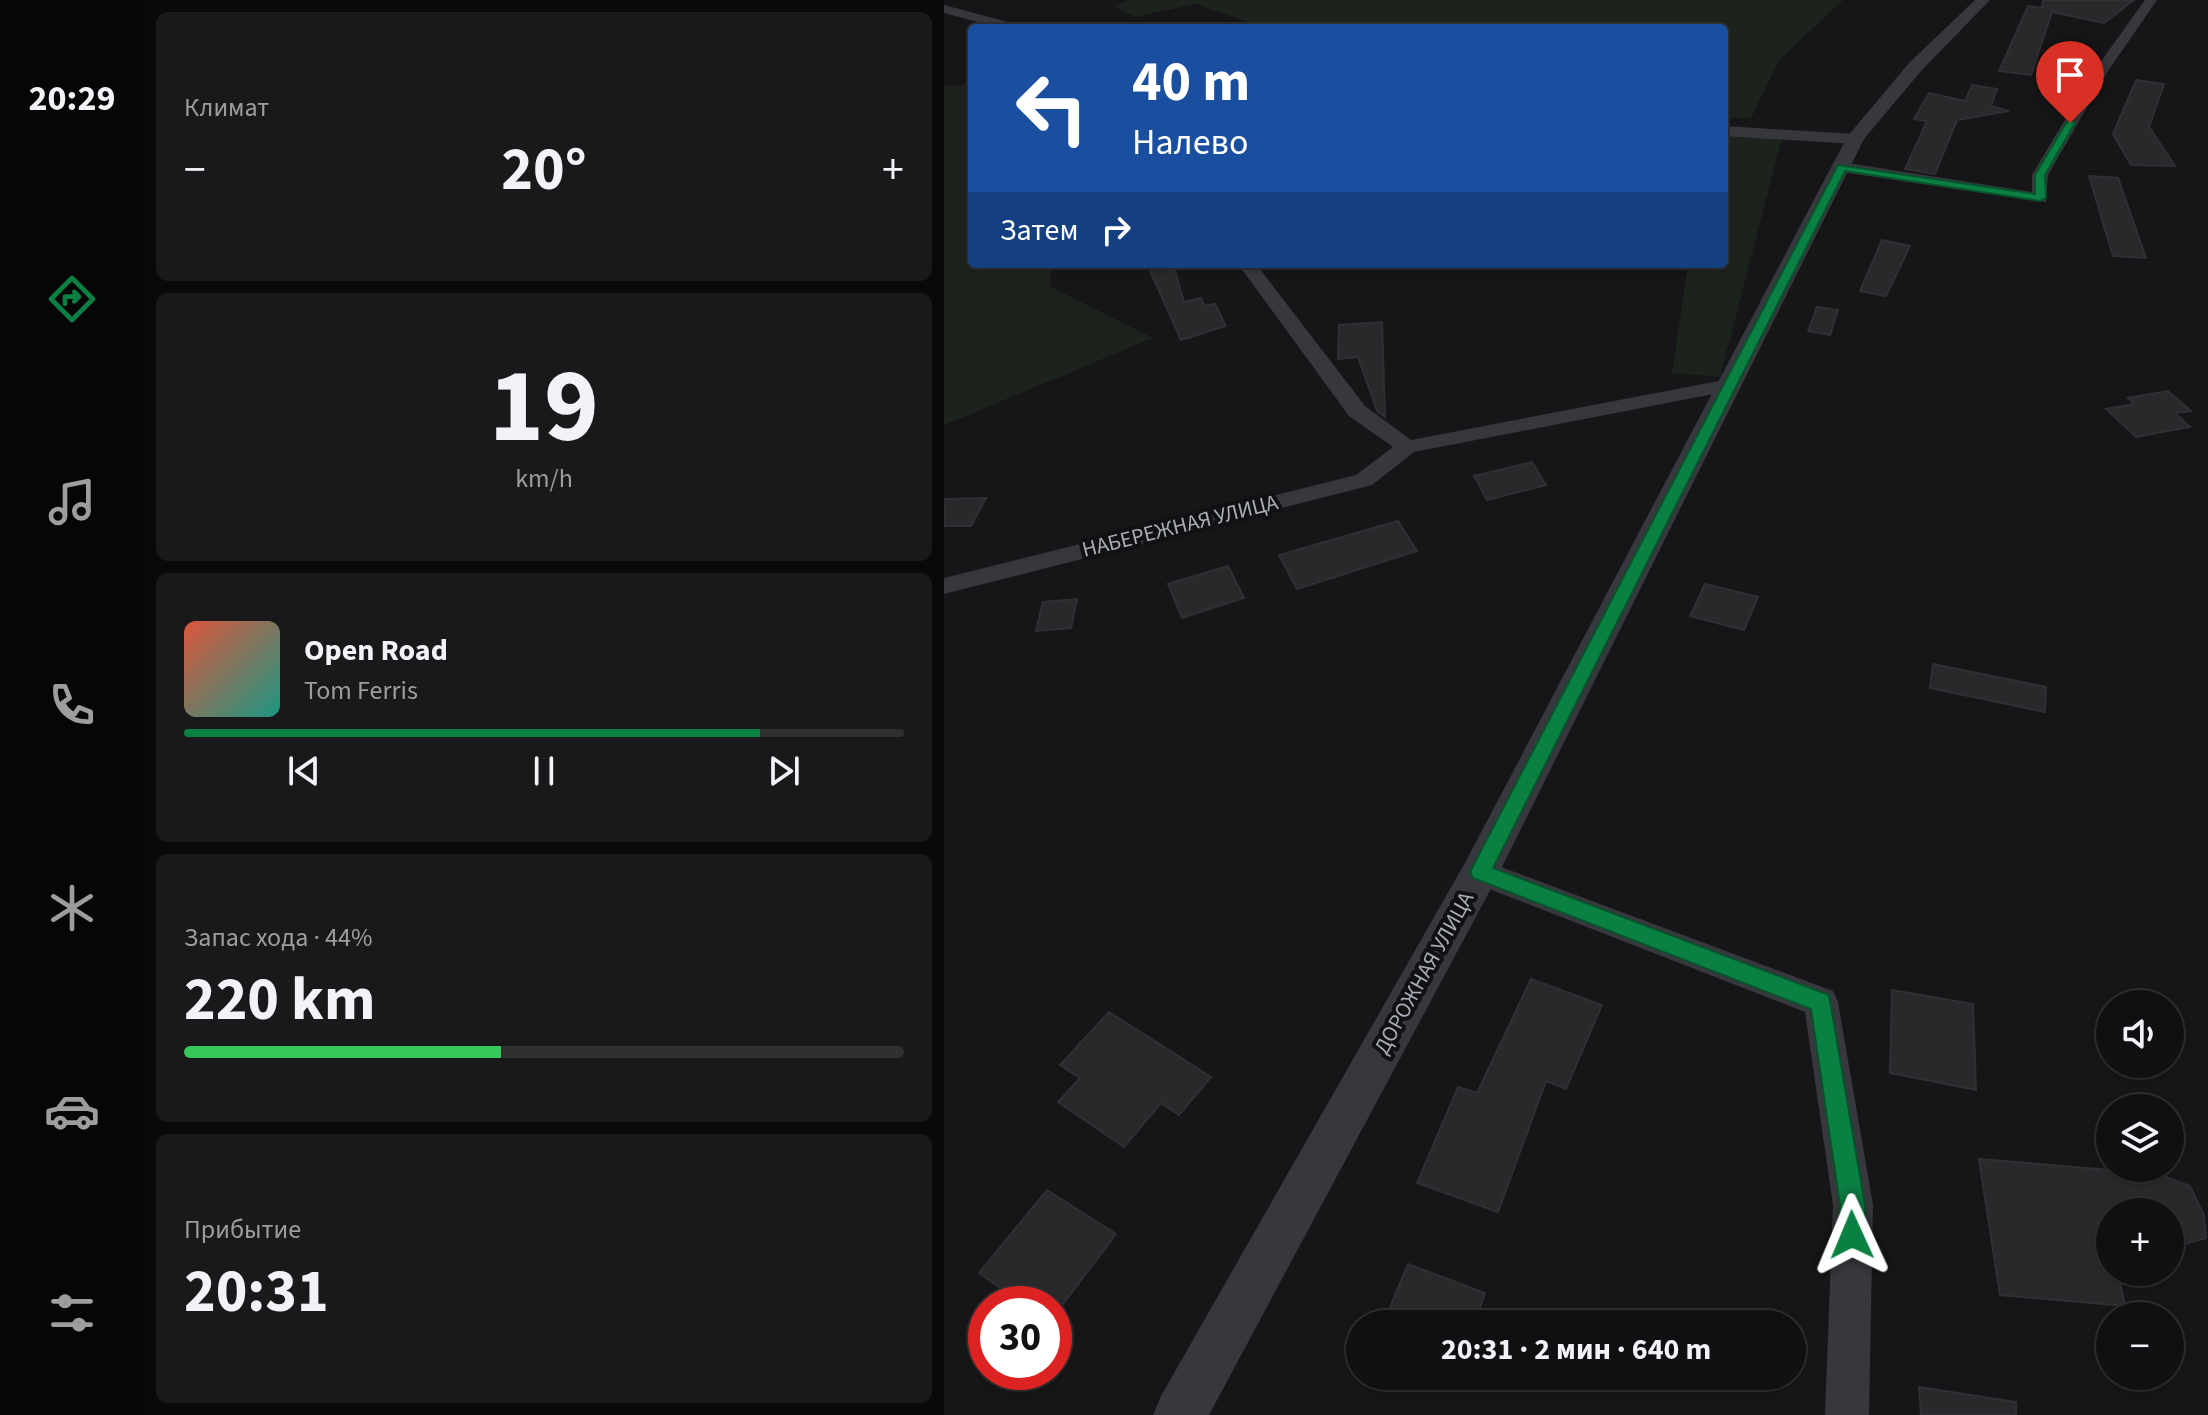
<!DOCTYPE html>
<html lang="ru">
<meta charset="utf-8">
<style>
:root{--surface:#101012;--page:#19191b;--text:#f1f3f6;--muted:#9c9d9f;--line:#303032;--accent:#0b8043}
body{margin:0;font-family:"Source Sans 3",sans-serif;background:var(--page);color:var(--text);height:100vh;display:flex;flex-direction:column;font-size:30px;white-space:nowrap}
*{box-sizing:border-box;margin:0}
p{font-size:26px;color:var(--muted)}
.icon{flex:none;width:44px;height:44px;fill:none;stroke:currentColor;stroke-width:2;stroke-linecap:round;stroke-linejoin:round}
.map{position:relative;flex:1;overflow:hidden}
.details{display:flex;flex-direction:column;gap:12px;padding:12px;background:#09090a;width:800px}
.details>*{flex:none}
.top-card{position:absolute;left:24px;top:24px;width:760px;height:244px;border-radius:8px;box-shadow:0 2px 6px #0004,0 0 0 2px var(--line);background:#1a4fa0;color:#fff;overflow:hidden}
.tools{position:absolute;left:1152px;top:990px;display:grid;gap:16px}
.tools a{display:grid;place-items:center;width:88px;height:88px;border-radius:50%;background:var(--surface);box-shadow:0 2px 6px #0004,0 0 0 2px var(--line);font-size:40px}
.speed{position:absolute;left:24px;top:1286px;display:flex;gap:16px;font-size:40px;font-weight:700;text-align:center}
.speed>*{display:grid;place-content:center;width:104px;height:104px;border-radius:50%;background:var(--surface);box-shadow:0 2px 6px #0004,0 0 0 2px var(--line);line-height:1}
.speed .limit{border:12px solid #d22;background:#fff;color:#111}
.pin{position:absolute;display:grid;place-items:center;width:68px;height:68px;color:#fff;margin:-82px -34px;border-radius:50% 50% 50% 0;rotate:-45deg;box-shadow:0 0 8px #0007}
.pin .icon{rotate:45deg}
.me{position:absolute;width:88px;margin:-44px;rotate:359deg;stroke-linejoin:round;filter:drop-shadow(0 0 6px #0008)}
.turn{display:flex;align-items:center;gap:28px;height:168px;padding:0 32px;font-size:36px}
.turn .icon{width:104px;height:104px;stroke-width:2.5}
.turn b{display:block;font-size:56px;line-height:68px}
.then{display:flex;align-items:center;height:76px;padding:0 32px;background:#0003;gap:16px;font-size:30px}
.big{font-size:60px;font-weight:700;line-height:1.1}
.details .tile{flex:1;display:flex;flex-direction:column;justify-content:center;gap:12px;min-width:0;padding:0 28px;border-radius:12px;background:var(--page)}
.details .dial{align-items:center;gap:0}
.dial b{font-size:104px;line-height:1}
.song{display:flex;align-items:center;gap:24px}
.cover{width:96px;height:96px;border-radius:12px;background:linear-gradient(135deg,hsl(10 70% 55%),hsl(170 70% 35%))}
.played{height:8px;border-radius:4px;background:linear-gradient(90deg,var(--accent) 80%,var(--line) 80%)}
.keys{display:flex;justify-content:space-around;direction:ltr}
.heat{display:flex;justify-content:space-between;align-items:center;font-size:44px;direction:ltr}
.charge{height:12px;border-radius:6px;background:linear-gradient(90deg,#34c759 44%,var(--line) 0)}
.trip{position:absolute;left:402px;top:1310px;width:460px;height:80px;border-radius:40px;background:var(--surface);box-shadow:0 2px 6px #0004,0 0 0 2px var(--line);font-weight:700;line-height:80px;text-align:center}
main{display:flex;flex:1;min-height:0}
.tabs{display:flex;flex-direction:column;width:144px;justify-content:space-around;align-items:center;background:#060607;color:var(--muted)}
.tabs .icon{width:56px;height:56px}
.tabs .on{color:var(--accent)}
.tabs b{font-size:36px;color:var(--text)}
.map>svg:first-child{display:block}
</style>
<main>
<nav class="tabs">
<b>20:29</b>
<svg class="icon on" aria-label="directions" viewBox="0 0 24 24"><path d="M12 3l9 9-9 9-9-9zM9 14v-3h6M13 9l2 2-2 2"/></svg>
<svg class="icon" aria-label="music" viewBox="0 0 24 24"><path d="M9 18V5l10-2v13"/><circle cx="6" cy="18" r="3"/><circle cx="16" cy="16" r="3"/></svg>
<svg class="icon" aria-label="phone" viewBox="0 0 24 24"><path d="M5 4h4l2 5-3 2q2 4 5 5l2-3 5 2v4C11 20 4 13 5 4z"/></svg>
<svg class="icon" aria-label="climate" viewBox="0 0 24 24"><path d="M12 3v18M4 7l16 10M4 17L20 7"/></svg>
<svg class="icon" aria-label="car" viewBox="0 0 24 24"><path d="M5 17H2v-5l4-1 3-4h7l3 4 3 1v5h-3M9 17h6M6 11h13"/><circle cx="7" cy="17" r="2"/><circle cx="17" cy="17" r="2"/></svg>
<svg class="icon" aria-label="filters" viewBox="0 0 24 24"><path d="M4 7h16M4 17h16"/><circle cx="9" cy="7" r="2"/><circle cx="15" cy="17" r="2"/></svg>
</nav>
<section class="details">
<div class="tile"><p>Климат</p>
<div class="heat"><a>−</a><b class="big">20°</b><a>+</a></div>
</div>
<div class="tile dial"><b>19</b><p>km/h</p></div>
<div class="tile">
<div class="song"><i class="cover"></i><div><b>Open Road</b><p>Tom Ferris</p></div></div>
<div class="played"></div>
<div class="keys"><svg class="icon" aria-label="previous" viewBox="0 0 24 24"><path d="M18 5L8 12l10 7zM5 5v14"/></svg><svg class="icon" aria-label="pause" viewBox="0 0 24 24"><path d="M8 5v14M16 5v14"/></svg><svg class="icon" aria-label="next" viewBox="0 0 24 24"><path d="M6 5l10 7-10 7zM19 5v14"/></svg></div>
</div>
<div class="tile"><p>Запас хода · 44%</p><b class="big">220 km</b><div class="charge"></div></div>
<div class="tile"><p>Прибытие</p><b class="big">20:31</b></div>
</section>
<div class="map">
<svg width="1264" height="1415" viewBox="0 0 1264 1415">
<rect width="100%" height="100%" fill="#161618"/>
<g fill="#1c231d">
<path d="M186,0h713l-64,60 -28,58h-27v-90h-460l-68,-24 -61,13 -21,-11z"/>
<path d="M28,81v183h80l-3,22 104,52 -209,87v-340l16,1z"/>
<path d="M780,134l58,4 -62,239 -48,-4 16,-109h36z"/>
</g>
<g fill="#29292c" stroke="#303034" stroke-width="2">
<path d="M1099,0h91l-30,23 -52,-11 -21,63 -32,-4 29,-65 14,2z"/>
<path d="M1192,80l28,4 -15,43 26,39 -44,-1 -18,-31z"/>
<path d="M1028,85l25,4 -6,17 18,5 -52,9 -22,54 -30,-5 22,-48 -13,-2 15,-26 36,8z"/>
<path d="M1145,176l29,2 28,80 -33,-2z"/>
<path d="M938,240l28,6 -24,50 -26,-5z"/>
<path d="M203,264h26l11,38 17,-4 4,8 10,-2 11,22 -45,14z"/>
<path d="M873,307l21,3 -8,25 -22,-4z"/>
<path d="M438,322l3,95 -8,-6 -19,-54 -20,2 1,-34z"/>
<path d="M1224,391l23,20 -16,2 15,14 -54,10 -30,-28 28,-5 -6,-6z"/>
<path d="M588,462l14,23 -59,15 -13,-24z"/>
<path d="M42,498l-15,28h-27v-27z"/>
<path d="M454,521l19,30 -120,38 -18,-34z"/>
<path d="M284,566l16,32 -62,20 -14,-34z"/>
<path d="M761,584l53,13 -14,33 -54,-14z"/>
<path d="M133,599l-6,29 -35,3 7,-29z"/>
<path d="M989,664l113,23 -1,25 -115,-24z"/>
<path d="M587,979l71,26 -36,84 -20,-8 -48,131 -81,-29 41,-96 19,6z"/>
<path d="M948,990l81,14 3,86 -86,-17z"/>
<path d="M165,1012l102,65 -32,38 -18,-12 -37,44 -66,-45 22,-24 -20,-13z"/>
<path d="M1035,1159l179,15 32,12 14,29 2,23 -25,7 -11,-5v-28h-60v60h8l7,34 -125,-11z"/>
<path d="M103,1190l69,44 -53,70h-40l-44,-31z"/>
<path d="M464,1264l77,29 -11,31h-91z"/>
<path d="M975,1387l97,15v13h-95z"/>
</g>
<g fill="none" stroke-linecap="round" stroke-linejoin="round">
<g fill="#37383d" fill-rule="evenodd">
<path d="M1201,0h12l-49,71 -60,104 -2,27 -205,-30 -8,-5 8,-5 191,30v-17l62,-104z"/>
<path d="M0,5l75,20 1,3h-20l-56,-15z"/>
<path d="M780,126l131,8 8,5 -8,5 -131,-8z"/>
<path d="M294,264h18l109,142 46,34 318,-61 10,6 -10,6 -315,61 -42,33 -428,109v-16l412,-103 37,-28 -44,-31z"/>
<path d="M536,859l353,132 5,11 35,203 -4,210h-44l8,-210 -28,-193 -336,-131 -5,-9 5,-9z"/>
</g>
<path fill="#37383d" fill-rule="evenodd" d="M1031,0h15l-69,71 -57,68 -370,744 -285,532h-56l8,-19 305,-535 381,-724 62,-74z"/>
</g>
<path fill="#0b8043" stroke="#07532c" stroke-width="2" d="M1126,120l5,3 -30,52 1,23 -6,3 -195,-30 -352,697 336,127 36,210v30l-4,9 -9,4 -9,-4 -4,-9 1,-30 -29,-196 -338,-131 -3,-6 368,-707 197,29v-19l31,-52z"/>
<g text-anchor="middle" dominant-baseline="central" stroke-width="8" stroke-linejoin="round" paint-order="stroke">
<g font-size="22" fill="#a8adb8" stroke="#111113">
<text transform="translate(236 526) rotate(-14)">НАБЕРЕЖНАЯ УЛИЦА</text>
<text transform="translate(480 973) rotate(-61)">ДОРОЖНАЯ УЛИЦА</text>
</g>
</g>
</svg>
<div class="tools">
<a><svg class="icon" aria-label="sound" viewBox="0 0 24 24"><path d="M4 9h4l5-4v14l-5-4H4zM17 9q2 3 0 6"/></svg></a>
<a><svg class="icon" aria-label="layers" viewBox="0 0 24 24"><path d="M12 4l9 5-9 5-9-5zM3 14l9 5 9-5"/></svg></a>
<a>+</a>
<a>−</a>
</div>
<div class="speed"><div class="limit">30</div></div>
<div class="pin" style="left:1126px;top:123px;background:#d93025"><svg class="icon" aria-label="arrive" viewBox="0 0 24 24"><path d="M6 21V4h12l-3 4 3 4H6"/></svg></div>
<svg class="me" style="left:908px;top:1235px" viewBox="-20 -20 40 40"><path d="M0-17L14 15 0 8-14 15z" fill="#0b8043" stroke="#fff" stroke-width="4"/></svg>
<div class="trip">20:31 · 2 мин · 640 m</div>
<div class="top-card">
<div class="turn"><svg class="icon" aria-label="left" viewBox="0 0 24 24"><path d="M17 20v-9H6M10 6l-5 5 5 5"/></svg><div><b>40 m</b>Налево</div></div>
<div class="then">Затем<svg class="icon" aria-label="right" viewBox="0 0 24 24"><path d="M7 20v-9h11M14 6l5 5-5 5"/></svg></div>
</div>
</div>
</main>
